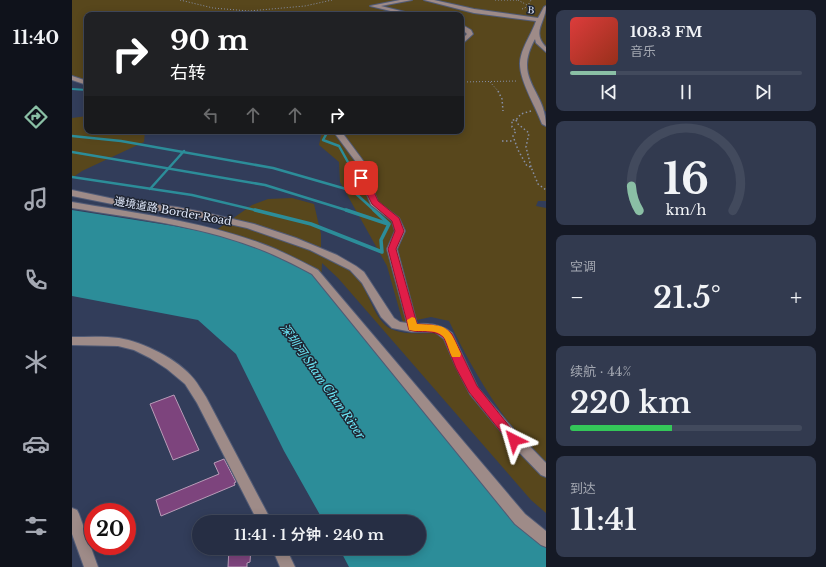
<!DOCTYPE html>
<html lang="zh">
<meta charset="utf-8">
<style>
:root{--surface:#262e44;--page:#323a4f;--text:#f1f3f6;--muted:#a4a8b2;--line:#424a5d;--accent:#8abfa5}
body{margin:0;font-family:"Libre Baskerville","Noto Sans SC",serif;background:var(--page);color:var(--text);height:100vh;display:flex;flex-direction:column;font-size:15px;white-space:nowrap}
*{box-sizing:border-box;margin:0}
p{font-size:13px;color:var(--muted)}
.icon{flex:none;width:22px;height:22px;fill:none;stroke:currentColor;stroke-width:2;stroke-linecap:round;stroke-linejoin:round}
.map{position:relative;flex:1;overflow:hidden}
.panel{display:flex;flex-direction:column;gap:10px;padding:10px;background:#151925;width:280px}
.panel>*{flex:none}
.guide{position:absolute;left:12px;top:12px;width:380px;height:122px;border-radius:8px;box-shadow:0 2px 10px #0003,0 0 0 1px var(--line);background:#202124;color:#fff;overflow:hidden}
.speed{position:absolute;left:12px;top:503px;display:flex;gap:8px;font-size:20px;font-weight:700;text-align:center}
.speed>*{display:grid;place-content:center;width:52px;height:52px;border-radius:50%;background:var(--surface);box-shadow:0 2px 10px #0003,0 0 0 1px var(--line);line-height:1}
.speed .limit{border:6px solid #d22;background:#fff;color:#111}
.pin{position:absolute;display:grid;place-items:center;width:34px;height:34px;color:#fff;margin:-17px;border-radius:8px;box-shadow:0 2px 6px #0006}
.me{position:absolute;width:44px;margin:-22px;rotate:320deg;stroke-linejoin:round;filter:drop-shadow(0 0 3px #0008)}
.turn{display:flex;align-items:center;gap:14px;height:84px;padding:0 20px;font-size:18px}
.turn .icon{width:52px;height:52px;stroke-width:2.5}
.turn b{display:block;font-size:28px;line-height:34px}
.lanes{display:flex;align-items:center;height:38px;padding:0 20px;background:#0003;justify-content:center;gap:20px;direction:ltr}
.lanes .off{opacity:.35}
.big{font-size:30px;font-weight:600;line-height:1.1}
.panel .widget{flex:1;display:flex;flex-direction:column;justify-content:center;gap:6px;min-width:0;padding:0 14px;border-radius:8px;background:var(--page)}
.panel .dial{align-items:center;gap:0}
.dial svg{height:104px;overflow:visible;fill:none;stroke:var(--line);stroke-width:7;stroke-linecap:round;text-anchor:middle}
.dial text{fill:var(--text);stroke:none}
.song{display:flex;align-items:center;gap:12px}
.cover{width:48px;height:48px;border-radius:6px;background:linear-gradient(135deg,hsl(0 70% 55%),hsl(10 70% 35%))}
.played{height:4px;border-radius:2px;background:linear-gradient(90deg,var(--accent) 20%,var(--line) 20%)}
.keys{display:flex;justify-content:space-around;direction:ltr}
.heat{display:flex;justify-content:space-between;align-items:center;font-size:22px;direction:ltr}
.charge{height:6px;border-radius:3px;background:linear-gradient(90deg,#34c759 44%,var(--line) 0)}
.trip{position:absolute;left:120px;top:515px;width:234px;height:40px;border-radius:20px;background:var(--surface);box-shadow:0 2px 10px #0003,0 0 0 1px var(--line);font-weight:600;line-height:40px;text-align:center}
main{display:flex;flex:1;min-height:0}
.tabs{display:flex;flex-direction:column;width:72px;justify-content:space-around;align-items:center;background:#0f121b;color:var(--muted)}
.tabs .icon{width:28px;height:28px}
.tabs .active{color:var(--accent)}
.tabs b{font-size:18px;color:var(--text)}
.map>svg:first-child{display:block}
</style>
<main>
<nav class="tabs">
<b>11:40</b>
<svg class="icon active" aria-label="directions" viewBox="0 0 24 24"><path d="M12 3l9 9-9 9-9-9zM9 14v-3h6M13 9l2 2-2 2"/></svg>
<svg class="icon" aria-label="music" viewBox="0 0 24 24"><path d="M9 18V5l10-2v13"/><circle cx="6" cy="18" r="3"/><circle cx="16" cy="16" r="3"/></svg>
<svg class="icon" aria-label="phone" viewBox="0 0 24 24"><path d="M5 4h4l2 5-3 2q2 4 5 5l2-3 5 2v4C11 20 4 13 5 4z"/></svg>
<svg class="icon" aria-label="climate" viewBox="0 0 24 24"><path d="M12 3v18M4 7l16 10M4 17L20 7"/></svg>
<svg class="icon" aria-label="car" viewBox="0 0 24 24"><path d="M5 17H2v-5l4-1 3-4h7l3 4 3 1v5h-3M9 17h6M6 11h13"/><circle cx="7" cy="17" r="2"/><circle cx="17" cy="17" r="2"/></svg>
<svg class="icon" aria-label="filters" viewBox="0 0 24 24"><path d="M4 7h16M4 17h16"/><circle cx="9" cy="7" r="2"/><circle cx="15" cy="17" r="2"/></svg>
</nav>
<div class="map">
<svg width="474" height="567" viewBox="0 0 474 567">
<rect width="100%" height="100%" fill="#323d5a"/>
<g fill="#58471c">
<path d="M0,0h474v111l-2,1 2,4v85h-8l-2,5 10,2v255c-40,-35 -74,-93 -97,-142l-18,-4 -28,6 -16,-57 -47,-84 -1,-20 -20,-17 3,-14h139v-116h-374v68h-4l-11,-8z"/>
<path d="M15,116v15h58l-1,11 -62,29 -10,7v-60z"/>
<path d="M220,198l22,6 7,30v22c11,6 26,11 35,20 13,14 18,45 35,53 15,7 34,3 49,5l5,7 23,50 45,57 33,29v36l-15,-13 -193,-222 -16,-15 -1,19 -109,-49 40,-28 16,-6z"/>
</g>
<path fill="#2c8d99" d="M0,210l102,16 46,9 42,13 54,28 207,253 23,19v19h-197l-10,-19h80v-26h-95l-40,-71 -48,-97 -38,-34 -126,-24z"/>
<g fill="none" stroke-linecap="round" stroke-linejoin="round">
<path stroke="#2c8d99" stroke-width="2" d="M0,89l15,1"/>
<g stroke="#2c8d99" stroke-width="2.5">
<path d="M256,131l-5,9 16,6 10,18v15l4,12"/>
<path d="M0,136l49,5 152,27 80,23 22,20"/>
<path d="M0,152l193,33 84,26"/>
<path d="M0,177l120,18 67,16"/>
<path d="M78,189l34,-38"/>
</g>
<g stroke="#2c8d99" stroke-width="3.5">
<path d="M183,210l56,14 71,28 -1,-12 8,-16 -15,-14"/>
<path d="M274,210l42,14"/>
</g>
</g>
<g fill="#7d447d" stroke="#b99cb8">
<path d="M102,395l25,55 -26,10 -23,-56z"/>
<path d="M152,459l12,23 -2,1 1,2 -74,31 -5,-16 63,-26 -5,-11z"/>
<path d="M157,548h22l-1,14 -3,1v4h-19z"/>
</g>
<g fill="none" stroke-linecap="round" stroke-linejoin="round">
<g stroke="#515b76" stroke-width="2">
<g id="minor">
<path d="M328,0h12l-31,6 36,9h-10l-37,-9z"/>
<path d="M352,0h10l40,9 64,9 6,-11 2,-1c0,16 -15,26 0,41v5l-10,-9 -1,-4c-23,41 11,51 11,87l-4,-2c-6,-18 -27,-49 -21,-68 3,-12 11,-23 15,-35l-62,-8z"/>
<path d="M389,24l10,6 2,4 -12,11v-5l6,-6 -6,-6z"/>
<path d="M0,76l15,5v4l-15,-5z"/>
<path d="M389,97l3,2 -1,2 -2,1z"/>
<path d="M261,131h8l26,35 -2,12 9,14 4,10 21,16 6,13 -8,18 20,75c13,-1 25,0 35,9l26,55 37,43 31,32v14l-5,-2 -28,-29 -43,-52 -14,-27 -12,-28 -9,-7h-23l-20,-4 -11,-11 -19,-34 -12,-13 -40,-20 -63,-22 -62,-14 -58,-7 -55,-11v-6l47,10 58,7 30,6 47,11 42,14 41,17 19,11 8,6 30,46 6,4 7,1 -20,-74 8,-18 -3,-10 -21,-16 -5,-13 -9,-14 2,-12z"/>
<path d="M0,202c63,11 128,19 188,41 20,7 39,17 58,27l207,244 21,17v16l-5,-2 -26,-21 -203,-250c-19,-10 -38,-20 -58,-27 -59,-22 -121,-29 -182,-39z"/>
<path d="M0,337c15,0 32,-1 47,1 24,4 59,21 75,41 4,5 8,12 12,18l66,125h-14l-61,-119 -12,-19 -18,-15 -17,-11 -16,-8 -16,-4 -46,-1z"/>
<path d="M0,508l5,2 2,4 19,53h-14l-12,-33z"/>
<path d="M200,548h14l9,19h-15z"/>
</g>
</g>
<g stroke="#8891a9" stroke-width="1" stroke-dasharray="1 2" stroke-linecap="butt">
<path d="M108,0l33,8 36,3 56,-5 27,-6"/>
<path d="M423,0h22"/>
<path d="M446,0l18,10"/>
<path d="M450,9l5,-2 4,-7"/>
<path d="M389,82l57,-1"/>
<path d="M418,82l9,10"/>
</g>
<g stroke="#8891a9" stroke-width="1.5" stroke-dasharray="1.5 2.5" stroke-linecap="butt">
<path d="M426,91l4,8 1,12"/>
<path d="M459,111l-10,3 -5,6h-4v7l4,4 -3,5 5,14 9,16 4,1 7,17 8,6"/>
<path d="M444,120l2,4 11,9 -3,14 5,20"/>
<path d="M430,141h12"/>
</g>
<use href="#minor" fill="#9e8b88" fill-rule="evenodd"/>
</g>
<path fill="#e11d48" stroke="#92132f" d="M289,176l2,1 11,15 4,9 21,17 5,13 -8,18 21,75c13,1 25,0 35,10l25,52 41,51 1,3 -1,3 -4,2 -4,-2 -41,-51 -13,-24 -12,-30c-10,-10 -23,-4 -35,-8l-21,-81 7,-18 -3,-10 -20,-17 -6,-12 -9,-14z"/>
<path fill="#f59e0b" d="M340,317l3,1 2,6c31,1 32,2 44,30l-1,3h-8c-3,-6 -4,-12 -7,-18 -7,-12 -25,-6 -36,-9l-2,-10z"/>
<g text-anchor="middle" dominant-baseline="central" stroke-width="3" stroke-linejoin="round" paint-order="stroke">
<g font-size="9" fill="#dee6f8" stroke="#1f2532">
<text transform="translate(459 10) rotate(6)">B</text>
</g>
<g font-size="11" fill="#dee6f8" stroke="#1f2532">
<text transform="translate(101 211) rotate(10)">邊境道路 Border Road</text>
</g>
<g font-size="12" font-style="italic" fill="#6be7f7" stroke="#1f2532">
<text transform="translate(251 381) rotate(55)">深圳河 Sham Chun River</text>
</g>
</g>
</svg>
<div class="speed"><div class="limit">20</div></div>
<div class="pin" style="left:289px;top:178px;background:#d93025"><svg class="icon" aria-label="arrive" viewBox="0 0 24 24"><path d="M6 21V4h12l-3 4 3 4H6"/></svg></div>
<svg class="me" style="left:442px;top:440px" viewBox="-20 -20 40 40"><path d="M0-17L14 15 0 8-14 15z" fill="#e11d48" stroke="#fff" stroke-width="4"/></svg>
<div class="trip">11:41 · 1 分钟 · 240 m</div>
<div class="guide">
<div class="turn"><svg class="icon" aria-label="right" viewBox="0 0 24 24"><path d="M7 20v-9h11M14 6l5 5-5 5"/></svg><div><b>90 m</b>右转</div></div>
<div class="lanes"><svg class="icon off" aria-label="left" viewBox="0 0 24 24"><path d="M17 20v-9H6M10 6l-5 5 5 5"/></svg><svg class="icon off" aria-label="ahead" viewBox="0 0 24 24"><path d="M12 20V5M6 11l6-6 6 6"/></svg><svg class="icon off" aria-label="ahead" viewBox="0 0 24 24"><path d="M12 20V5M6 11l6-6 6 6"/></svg><svg class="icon" aria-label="right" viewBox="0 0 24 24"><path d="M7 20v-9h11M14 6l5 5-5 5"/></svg></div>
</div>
</div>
<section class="panel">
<div class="widget">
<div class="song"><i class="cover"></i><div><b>103.3 FM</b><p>音乐</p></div></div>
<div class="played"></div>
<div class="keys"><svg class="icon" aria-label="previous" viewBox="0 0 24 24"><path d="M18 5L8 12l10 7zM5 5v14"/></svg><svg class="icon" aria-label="pause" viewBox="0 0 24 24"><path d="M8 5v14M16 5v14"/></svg><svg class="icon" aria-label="next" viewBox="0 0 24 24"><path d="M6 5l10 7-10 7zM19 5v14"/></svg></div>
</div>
<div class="widget dial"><svg viewBox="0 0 100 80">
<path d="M14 69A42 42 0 1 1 86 69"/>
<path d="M14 69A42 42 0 0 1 8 50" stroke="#8abfa5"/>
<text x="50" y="56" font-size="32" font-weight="700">16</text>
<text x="50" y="72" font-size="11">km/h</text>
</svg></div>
<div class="widget"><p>空调</p>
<div class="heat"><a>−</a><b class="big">21.5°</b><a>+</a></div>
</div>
<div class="widget"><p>续航 · 44%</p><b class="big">220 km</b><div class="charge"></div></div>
<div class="widget"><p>到达</p><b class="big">11:41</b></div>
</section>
</main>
